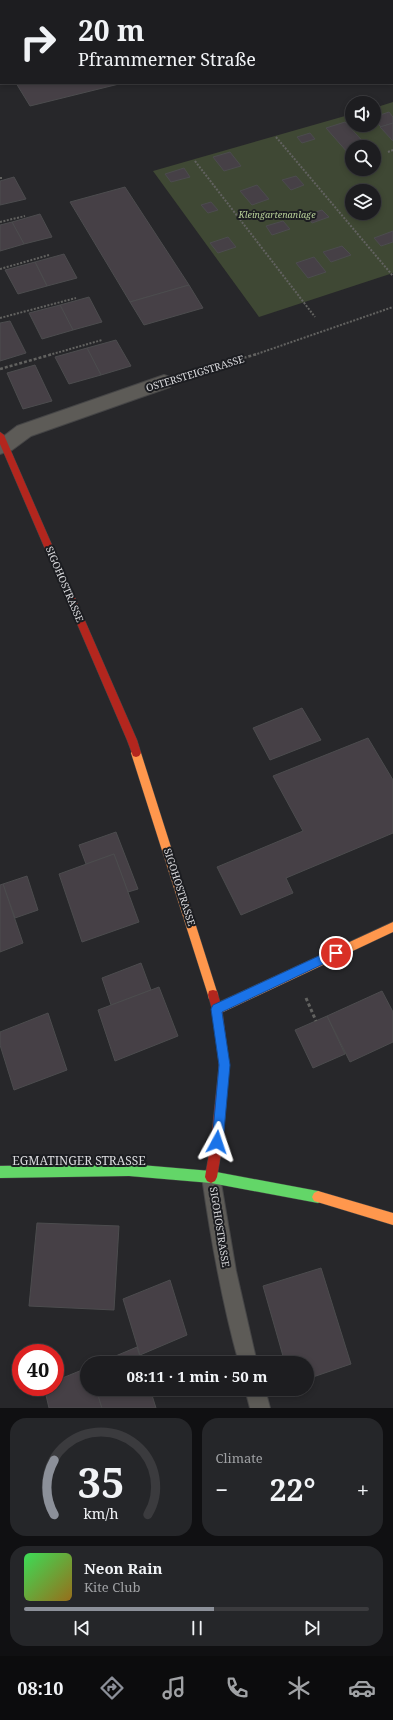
<!DOCTYPE html>
<meta charset="utf-8">
<style>
:root{--surface:#1d1d20;--page:#252629;--text:#f1f3f6;--muted:#a0a2a5;--line:#3b3b3e;--accent:#8c9099}
body{margin:0;font-family:"Noto Serif",serif;background:var(--page);color:var(--text);height:100vh;display:flex;flex-direction:column;font-size:15px;white-space:nowrap}
*{box-sizing:border-box;margin:0}
p{font-size:13px;color:var(--muted)}
.icon{flex:none;width:22px;height:22px;fill:none;stroke:currentColor;stroke-width:2;stroke-linecap:round;stroke-linejoin:round}
.map{position:relative;height:1408px;overflow:hidden}
.sheet{display:flex;flex-direction:column;gap:10px;padding:10px;background:#101012;flex:1}
.sheet>*{flex:none}
.banner{position:absolute;left:0px;top:0px;width:393px;height:84px;box-shadow:0 2px 6px #0003,0 0 0 1px var(--line);background:#1d1d20;color:var(--text);overflow:hidden}
.fabs{position:absolute;left:345px;top:96px;display:grid;gap:8px}
.fabs a{display:grid;place-items:center;width:36px;height:36px;border-radius:50%;background:var(--surface);box-shadow:0 2px 6px #0003,0 0 0 1px var(--line);font-size:20px}
.speed{position:absolute;left:12px;top:1344px;display:flex;gap:8px;font-size:20px;font-weight:700;text-align:center}
.speed>*{display:grid;place-content:center;width:52px;height:52px;border-radius:50%;background:var(--surface);box-shadow:0 2px 6px #0003,0 0 0 1px var(--line);line-height:1}
.speed .limit{border:6px solid #d22;background:#fff;color:#111}
.pin{position:absolute;display:grid;place-items:center;width:34px;height:34px;color:#fff;margin:-17px;border:2px solid #fff;border-radius:50%;box-shadow:0 1px 4px #0007}
.me{position:absolute;width:44px;margin:-22px;rotate:5deg;stroke-linejoin:round;filter:drop-shadow(0 0 3px #0008)}
.turn{display:flex;align-items:center;gap:14px;height:84px;padding:0 12px;font-size:18px}
.turn .icon{width:52px;height:52px;stroke-width:2.5}
.turn b{display:block;font-size:28px;line-height:34px}
.big{font-size:30px;font-weight:700;line-height:1.1}
.sheet .card{flex:1;display:flex;flex-direction:column;justify-content:center;gap:6px;min-width:0;padding:0 14px;border-radius:16px;background:var(--page)}
.sheet .dial{align-items:center;gap:0}
.dial svg{height:104px;overflow:visible;fill:none;stroke:var(--line);stroke-width:7;stroke-linecap:round;text-anchor:middle}
.dial text{fill:var(--text);stroke:none}
.song{display:flex;align-items:center;gap:12px}
.cover{width:48px;height:48px;border-radius:6px;background:linear-gradient(135deg,hsl(130 70% 55%),hsl(40 70% 35%))}
.played{height:4px;border-radius:2px;background:linear-gradient(90deg,var(--accent) 55%,var(--line) 55%)}
.keys{display:flex;justify-content:space-around;direction:ltr}
.heat{display:flex;justify-content:space-between;align-items:center;font-size:22px;direction:ltr}
.sheet .tiles{flex:1;display:grid;gap:10px;grid-template-columns:1fr 1fr}
.card:last-child{grid-column:span 2}
.trip{position:absolute;left:80px;top:1356px;width:234px;height:40px;border-radius:20px;background:var(--surface);box-shadow:0 2px 6px #0003,0 0 0 1px var(--line);font-weight:700;line-height:40px;text-align:center}
.tab-bar{display:flex;height:64px;justify-content:space-around;align-items:center;background:#0c0c0d;color:var(--muted)}
.tab-bar .icon{width:28px;height:28px}
.tab-bar .on{color:var(--accent)}
.tab-bar b{font-size:18px;color:var(--text)}
.map>svg:first-child{display:block}
</style>
<div class="map">
<svg width="393" height="1408" viewBox="0 0 393 1408">
<rect width="100%" height="100%" fill="#27272a"/>
<path fill="#3f4834" fill-rule="evenodd" d="M393,102v171l-134,44 -106,-146 199,-57v11h22v-17zM352,147h22v22h-22zM352,191h22v22h-22z"/>
<g fill="#464046" stroke="#4c4c4e">
<path d="M36,0h33l1,1h-38z"/>
<path d="M243,0h107l1,1h-107z"/>
<path d="M16,83h107l-93,23z"/>
<path d="M389,112l4,5v6l-12,4 -7,-7v-3z"/>
<path d="M345,122l23,25h-16v5l-4,1 -22,-25z"/>
<path d="M393,123v18l-13,-14z"/>
<path d="M310,133l5,6 -13,4 -5,-6z"/>
<path d="M230,152l11,14 -17,5 -11,-14z"/>
<path d="M184,168l6,9 -19,5 -6,-8z"/>
<path d="M296,176l8,9 -13,5 -9,-10z"/>
<path d="M14,177l12,22 -26,6v-24z"/>
<path d="M257,185l12,14 -17,6 -12,-14z"/>
<path d="M125,187l64,98 -59,17 -60,-100z"/>
<path d="M352,201v10l-7,-8z"/>
<path d="M211,202l7,8 -10,3 -7,-8z"/>
<path d="M322,210l7,7 -17,6 -6,-8z"/>
<path d="M40,214l12,23 -28,7 -12,-22z"/>
<path d="M283,221l7,8 -18,6 -6,-9z"/>
<path d="M12,222l12,22 -24,7v-26z"/>
<path d="M393,231v11l-12,4 -7,-8z"/>
<path d="M228,237l8,10 -18,6 -8,-10z"/>
<path d="M342,246l9,9 -20,7 -8,-10z"/>
<path d="M64,254l13,24 -30,8 -12,-24z"/>
<path d="M314,257l12,15 -18,6 -12,-15z"/>
<path d="M35,262l12,24 -29,8 -13,-24z"/>
<path d="M189,285l14,23 -59,17 -14,-23z"/>
<path d="M89,297l13,25 -29,8 -13,-25z"/>
<path d="M60,305l13,25 -31,9 -13,-26z"/>
<path d="M10,321l16,32 -26,8v-38z"/>
<path d="M116,340l15,26 -30,9 -14,-27z"/>
<path d="M87,348l14,27 -32,9 -14,-27z"/>
<path d="M35,365l17,36 -29,8 -16,-36z"/>
<path d="M302,708l19,32 -51,20 -17,-32z"/>
<path d="M368,738l25,42v53l-107,45 7,15 -52,22 -24,-48 86,-36 -30,-55z"/>
<path d="M116,832l22,57 -10,3 -14,-38 -28,10 -7,-19z"/>
<path d="M114,854l25,68 -57,20 -23,-68z"/>
<path d="M27,876l11,34 -23,8 -12,-34z"/>
<path d="M3,884l20,59 -23,9v-67z"/>
<path d="M141,963l10,27 -40,15 -9,-27z"/>
<path d="M159,987l19,49 -63,25 -17,-51z"/>
<path d="M382,991l11,21v30l-43,20 -23,-46z"/>
<path d="M48,1013l19,57 -53,20 -14,-45v-13z"/>
<path d="M327,1016l18,38 -32,14 -18,-38z"/>
<path d="M37,1223l82,3 -5,84 -85,-4z"/>
<path d="M321,1268l30,96 -44,15v-16h-22l-22,-77z"/>
<path d="M170,1280l17,55 -47,20 -17,-56z"/>
<path d="M137,1347l5,16h-43z"/>
<path d="M87,1368v21h9l6,19h-53l-5,-21h11v-6z"/>
<path d="M96,1389h54l6,19h-54z"/>
</g>
<g fill="none" stroke-linecap="round" stroke-linejoin="round">
<g stroke="#454546" stroke-width="2">
<g id="lane">
<path d="M211,1168l6,3 3,6 16,94 21,92h-18c-17,-61 -28,-123 -37,-186l3,-6z"/>
<path d="M245,1389h20l5,19h-20z"/>
</g>
</g>
<g stroke="#454546" stroke-width="2">
<path id="street" d="M164,375l6,2 3,5 -3,5 -139,49 -19,14 -12,4v-15l17,-13z"/>
</g>
<g stroke="#454546" stroke-width="1">
<path id="fast" d="M129,1164l82,7 107,20 4,2 2,4 -2,4 -4,2 -107,-20 -82,-7 -129,2v-12z"/>
</g>
<g stroke="#454546" stroke-width="1">
<g id="slow">
<path d="M136,749l3,1 2,3 77,242 -1,4 -4,1 -4,-1 -1,-4 -77,-242 2,-3z"/>
<path d="M393,922v10l-172,81 -4,1 -4,-1 -1,-4 1,-4z"/>
<path d="M318,1191l75,22v12l-79,-24 -2,-4 2,-4z"/>
</g>
</g>
<g stroke="#454546" stroke-width="1">
<g id="jam">
<path d="M0,432l4,3 133,305 4,13 -2,3 -3,1 -3,-1 -6,-16 -127,-296z"/>
<path d="M213,990l4,1 5,18 7,56 -6,77 -6,35 -2,4 -4,2 -4,-2 -2,-4 6,-35 8,-77 -7,-56 -4,-14 1,-4z"/>
</g>
</g>
<g stroke="#626260" stroke-width="2" stroke-dasharray="2 1.5" stroke-linecap="butt">
<path d="M79,1l4,-1"/>
<path d="M276,137l117,139"/>
<path d="M388,152l5,-2"/>
<path d="M195,161l120,156"/>
<path d="M0,178h2"/>
<path d="M0,222l25,-6"/>
<path d="M0,269l49,-14"/>
<path d="M0,318l76,-20"/>
<path d="M49,355l53,-15"/>
<path d="M254,355l139,-48"/>
</g>
<g stroke="#626260" stroke-width="2.5" stroke-dasharray="3 2" stroke-linecap="butt">
<path d="M0,369l53,-15"/>
<path d="M186,375l71,-21"/>
</g>
<path stroke="#626260" stroke-width="3" stroke-dasharray="3.5 2.5" stroke-linecap="butt" d="M306,998l10,23"/>
<use href="#lane" fill="#5d5b57" fill-rule="evenodd"/>
<use href="#street" fill="#5d5b57" fill-rule="evenodd"/>
<use href="#fast" fill="#63d668" fill-rule="evenodd"/>
<use href="#slow" fill="#ff974d" fill-rule="evenodd"/>
<use href="#jam" fill="#b3261e" fill-rule="evenodd"/>
</g>
<path fill="#1a73e8" stroke="#114b97" d="M336,948l4,1 2,4 -2,3 -118,56 8,53 -7,77 -2,4 -4,2 -4,-2 -1,-4 7,-77 -8,-56 2,-4z"/>
<g text-anchor="middle" dominant-baseline="central" stroke-width="4" stroke-linejoin="round" paint-order="stroke">
<g font-size="9" font-style="italic" fill="#b9d299" stroke="#1c1d21">
<text x="277" y="214">Kleingartenanlage</text>
</g>
<g font-size="10" fill="#dbdbde" stroke="#1c1d21">
<text transform="translate(195 373) rotate(-17)">OSTERSTEIGSTRASSE</text>
<text transform="translate(65 584) rotate(67)">SIGOHOSTRASSE</text>
<text transform="translate(180 887) rotate(72)">SIGOHOSTRASSE</text>
<text transform="translate(220 1227) rotate(81)">SIGOHOSTRASSE</text>
</g>
<g font-size="12" fill="#dbdbde" stroke="#1c1d21">
<text x="79" y="1160">EGMATINGER STRASSE</text>
</g>
</g>
</svg>
<div class="fabs">
<a><svg class="icon" aria-label="sound" viewBox="0 0 24 24"><path d="M4 9h4l5-4v14l-5-4H4zM17 9q2 3 0 6"/></svg></a>
<a><svg class="icon" aria-label="search" viewBox="0 0 24 24"><circle cx="10" cy="10" r="6"/><path d="M15 15l6 6"/></svg></a>
<a><svg class="icon" aria-label="layers" viewBox="0 0 24 24"><path d="M12 4l9 5-9 5-9-5zM3 14l9 5 9-5"/></svg></a>
</div>
<div class="speed"><div class="limit">40</div></div>
<div class="pin" style="left:336px;top:953px;background:#d93025"><svg class="icon" aria-label="arrive" viewBox="0 0 24 24"><path d="M6 21V4h12l-3 4 3 4H6"/></svg></div>
<svg class="me" style="left:217px;top:1142px" viewBox="-20 -20 40 40"><path d="M0-17L14 15 0 8-14 15z" fill="#1a73e8" stroke="#fff" stroke-width="4"/></svg>
<div class="trip">08:11 · 1 min · 50 m</div>
<div class="banner">
<div class="turn"><svg class="icon" aria-label="right" viewBox="0 0 24 24"><path d="M7 20v-9h11M14 6l5 5-5 5"/></svg><div><b>20 m</b>Pframmerner Straße</div></div>
</div>
</div>
<section class="sheet">
<div class="tiles">
<div class="card dial"><svg viewBox="0 0 100 80">
<path d="M14 69A42 42 0 1 1 86 69"/>
<path d="M14 69A42 42 0 0 1 14 27" stroke="#8c9099"/>
<text x="50" y="56" font-size="32" font-weight="700">35</text>
<text x="50" y="72" font-size="11">km/h</text>
</svg></div>
<div class="card"><p>Climate</p>
<div class="heat"><a>−</a><b class="big">22°</b><a>+</a></div>
</div>
<div class="card">
<div class="song"><i class="cover"></i><div><b>Neon Rain</b><p>Kite Club</p></div></div>
<div class="played"></div>
<div class="keys"><svg class="icon" aria-label="previous" viewBox="0 0 24 24"><path d="M18 5L8 12l10 7zM5 5v14"/></svg><svg class="icon" aria-label="pause" viewBox="0 0 24 24"><path d="M8 5v14M16 5v14"/></svg><svg class="icon" aria-label="next" viewBox="0 0 24 24"><path d="M6 5l10 7-10 7zM19 5v14"/></svg></div>
</div>
</div>
</section>
<nav class="tab-bar">
<b>08:10</b>
<svg class="icon on" aria-label="directions" viewBox="0 0 24 24"><path d="M12 3l9 9-9 9-9-9zM9 14v-3h6M13 9l2 2-2 2"/></svg>
<svg class="icon" aria-label="music" viewBox="0 0 24 24"><path d="M9 18V5l10-2v13"/><circle cx="6" cy="18" r="3"/><circle cx="16" cy="16" r="3"/></svg>
<svg class="icon" aria-label="phone" viewBox="0 0 24 24"><path d="M5 4h4l2 5-3 2q2 4 5 5l2-3 5 2v4C11 20 4 13 5 4z"/></svg>
<svg class="icon" aria-label="climate" viewBox="0 0 24 24"><path d="M12 3v18M4 7l16 10M4 17L20 7"/></svg>
<svg class="icon" aria-label="car" viewBox="0 0 24 24"><path d="M5 17H2v-5l4-1 3-4h7l3 4 3 1v5h-3M9 17h6M6 11h13"/><circle cx="7" cy="17" r="2"/><circle cx="17" cy="17" r="2"/></svg>
</nav>
